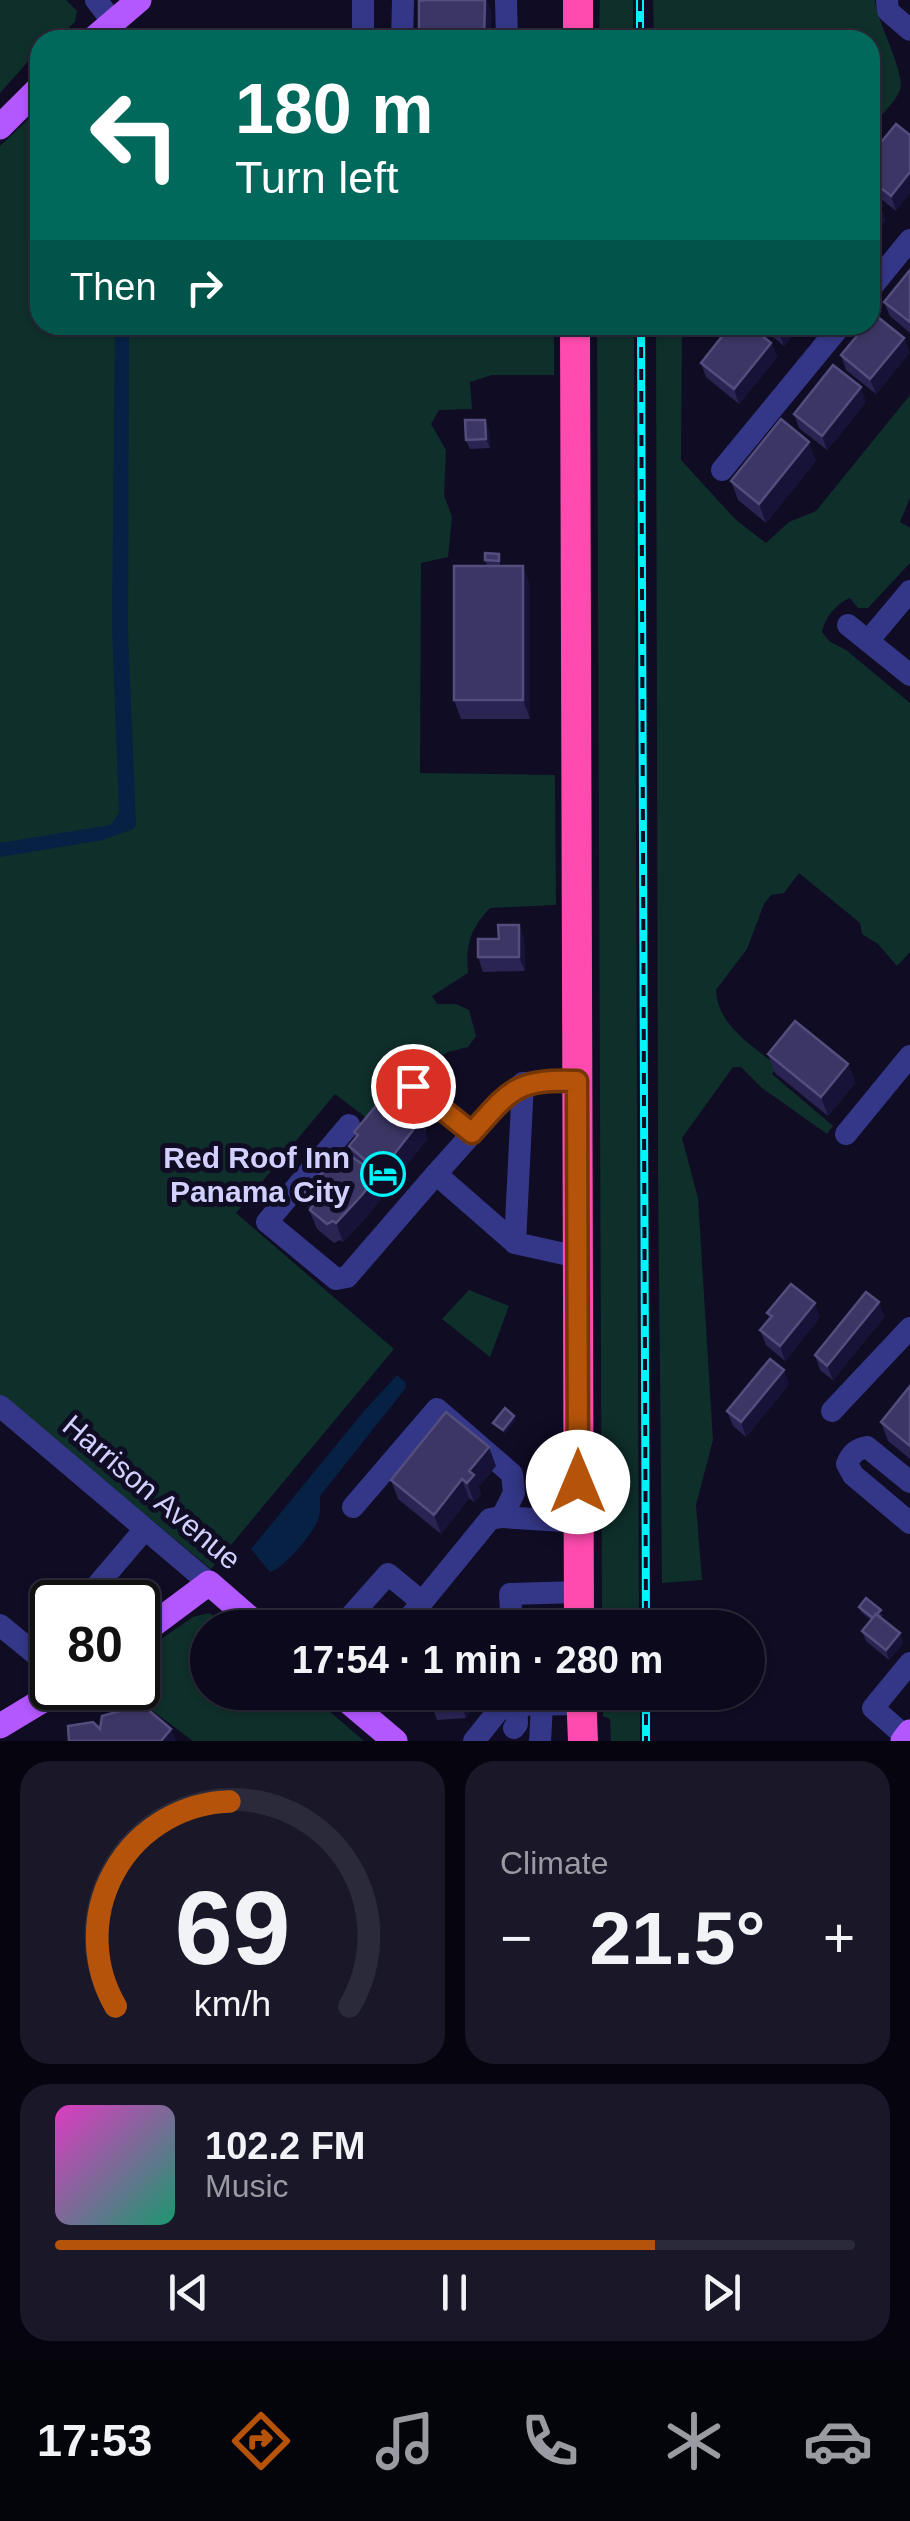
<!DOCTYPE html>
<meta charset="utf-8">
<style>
:root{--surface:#0b091b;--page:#191728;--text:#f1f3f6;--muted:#9a9aa3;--line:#2b2a3a;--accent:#b45309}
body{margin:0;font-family:Arial,sans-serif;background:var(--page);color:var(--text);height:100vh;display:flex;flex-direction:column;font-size:38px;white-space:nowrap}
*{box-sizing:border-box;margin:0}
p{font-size:32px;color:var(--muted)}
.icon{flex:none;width:55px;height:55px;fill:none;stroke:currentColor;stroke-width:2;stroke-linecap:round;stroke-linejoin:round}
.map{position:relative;height:1741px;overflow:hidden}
.side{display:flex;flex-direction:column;gap:20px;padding:20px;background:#06050f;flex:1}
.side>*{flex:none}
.banner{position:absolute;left:30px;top:30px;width:850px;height:305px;border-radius:30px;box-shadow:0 2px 8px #0004,0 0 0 2px var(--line);background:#00695c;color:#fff;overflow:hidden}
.speed{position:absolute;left:30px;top:1580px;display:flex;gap:20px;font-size:50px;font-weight:700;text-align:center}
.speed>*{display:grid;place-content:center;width:130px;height:130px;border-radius:50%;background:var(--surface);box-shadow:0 2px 8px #0004,0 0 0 2px var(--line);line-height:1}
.speed .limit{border:5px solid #111;border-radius:15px;background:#fff;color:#111}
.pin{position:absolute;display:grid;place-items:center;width:85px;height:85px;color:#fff;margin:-42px;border:5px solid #fff;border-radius:50%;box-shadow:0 2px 10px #0007}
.me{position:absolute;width:110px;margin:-55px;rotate:0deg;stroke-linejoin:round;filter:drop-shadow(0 0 8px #0008)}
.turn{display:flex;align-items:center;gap:35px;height:210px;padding:0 40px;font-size:45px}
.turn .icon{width:130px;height:130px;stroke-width:2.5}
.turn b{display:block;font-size:70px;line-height:85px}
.then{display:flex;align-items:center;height:95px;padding:0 40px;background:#0003;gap:20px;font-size:38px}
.big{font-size:75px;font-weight:600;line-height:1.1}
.side .tile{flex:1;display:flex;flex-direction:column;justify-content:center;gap:15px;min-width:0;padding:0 35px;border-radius:30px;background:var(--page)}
.side .dial{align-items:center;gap:0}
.dial svg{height:260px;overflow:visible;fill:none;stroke:var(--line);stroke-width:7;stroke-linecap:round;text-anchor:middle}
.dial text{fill:var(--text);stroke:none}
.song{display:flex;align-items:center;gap:30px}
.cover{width:120px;height:120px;border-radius:15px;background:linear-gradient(135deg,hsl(310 70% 55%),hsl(160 70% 35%))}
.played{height:10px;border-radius:5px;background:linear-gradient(90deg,var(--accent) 75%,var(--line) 75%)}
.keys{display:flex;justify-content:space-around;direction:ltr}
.heat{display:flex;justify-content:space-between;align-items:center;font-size:55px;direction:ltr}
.side .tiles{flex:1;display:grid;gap:20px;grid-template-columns:1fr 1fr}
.tile:last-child{grid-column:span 2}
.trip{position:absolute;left:190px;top:1610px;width:575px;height:100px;border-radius:50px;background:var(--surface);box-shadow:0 2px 8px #0004,0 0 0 2px var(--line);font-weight:600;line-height:100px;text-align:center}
.tabs{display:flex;height:160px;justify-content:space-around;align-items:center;background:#04040b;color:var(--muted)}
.tabs .icon{width:70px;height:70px}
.tabs .on{color:var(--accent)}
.tabs b{font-size:45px;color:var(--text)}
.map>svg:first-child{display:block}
</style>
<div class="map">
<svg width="910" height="1741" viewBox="0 0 910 1741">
<rect width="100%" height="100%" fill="#0f0c24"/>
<g fill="#0f2f2b">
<path d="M0,0h66l11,11 -2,11 -19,18h-16v8l-40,45z"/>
<path d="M600,0h33v40h-34z"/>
<path d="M653,0h222c2,23 31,73 25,90 -5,13 -21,27 -30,38v-88h-216z"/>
<path d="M40,108v217h514v50h-62l-22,7 2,27 -33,1 -8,14 15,26 -2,45 8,22 -4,40 -27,6 -1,210 135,2 1,130 -66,3c-20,21 -24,36 -22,65l-36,23 5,8h19l13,6 7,26 -8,11 -20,5 -20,12 -9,-4 -29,33 -17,30 -38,-29 -99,119 158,136 -183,220 -211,-174v-1249z"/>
<path d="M597,325h37l5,1303 -37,-1z"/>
<path d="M656,325h26l-1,135 54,59 31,24 23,-21 27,-11 94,-116v103l-10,24 10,6v35l-42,45h-10l-8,-10c-14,6 -25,19 -28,34l7,9 17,9 64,53v249l-13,14 -19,-22 -16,-10 -2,-11 -61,-50 -15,20 -13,2 -7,9 -17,45 -31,41c2,36 35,54 61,76l-5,8 61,52 -6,8 -65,-46 -21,-21h-8l-51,71 16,60 15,242 -17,65 6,75 -40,3 -4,-410z"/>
<path d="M469,1290l40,16 -19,51 -48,-38z"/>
<path d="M209,1613l24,14 -25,1v64l100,1 56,48h-171l-71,-53h16v-33l55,-38z"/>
<path d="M603,1693h37v48h-29l-1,-22 -7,-3z"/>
</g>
<g fill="#062144">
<path d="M115,325h14l-1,307 8,193 -3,4 -30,11 -103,17v-14l111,-18 8,-12 -7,-187z"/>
<path d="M397,1375l9,8 -1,6 -85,107c0,8 1,17 -2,24 -5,14 -35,49 -48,52l-19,-23 113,-138z"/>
</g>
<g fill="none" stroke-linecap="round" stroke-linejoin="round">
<g stroke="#343787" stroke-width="22">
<path d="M96,0l17,22"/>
<path d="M363,0v40"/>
<path d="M506,0l1,40"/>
<path d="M887,0l1,11 22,19"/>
<path d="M402,40l1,-40"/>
<path d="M870,289l40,-49"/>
<path d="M722,470l119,-145"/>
<path d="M848,625l62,50"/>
<path d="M868,641l42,-50"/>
<path d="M577,1081l-54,2 -20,16 -67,75 79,69 63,14"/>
<path d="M413,1086l59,47"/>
<path d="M349,1125l-82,97 69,57 11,-2 89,-103"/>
<path d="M846,1134l64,-78"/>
<path d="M515,1243l8,-160"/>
<path d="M0,1406l209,177"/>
<path d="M832,1411l78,-83"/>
<path d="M910,1482l-43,-35c-11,2 -16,7 -20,17l6,11 57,48"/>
<path d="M353,1507l84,-98 75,65 2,19 -12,24 76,5"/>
<path d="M83,1602l62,-73"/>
<path d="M0,1625l39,32 13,20"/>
<path d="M361,1628l-12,-10 39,-44 34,28"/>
<path d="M401,1628l89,-109 12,-2"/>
<path d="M512,1628l-2,-34 69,-2"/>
<path d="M514,1728l3,-4 -1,-32"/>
<path d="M906,1737l-33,-29 37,-45"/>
<path d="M474,1741l29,-36 79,-1"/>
<path d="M540,1741l2,-36"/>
</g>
<g stroke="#b357ff" stroke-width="25">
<path d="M92,40l47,-40"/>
<path d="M0,127l40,-40"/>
<path d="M138,1636l71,-53 52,45"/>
<path d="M337,1692l58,49"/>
<path d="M0,1726l63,-38"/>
<path d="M903,1741l7,-9"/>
</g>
<g stroke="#ff4baf" stroke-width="30">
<path d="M578,40v-40"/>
<path d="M575,325l4,1303"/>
<path d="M581,1692l2,49"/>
</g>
<g stroke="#00f5fb" stroke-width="8">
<g id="rail">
<path d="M640,0v40"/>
<path d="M641,325l5,1303"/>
<path d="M646,1692v49"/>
</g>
</g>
<use href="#rail" stroke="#0f0c24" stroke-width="4" stroke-dasharray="11" stroke-linecap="butt"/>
</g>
<g fill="#2a2453">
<path d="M896,124v87l-26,-21v-34z"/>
<path d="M910,270v63l-20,-17 -6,-14z"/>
<path d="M759,325h42l-17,21z"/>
<path d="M904,338l5,15 -33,41 -30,-24 -5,-15z"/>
<path d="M771,343l6,14 -38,47 -33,-27 -5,-14z"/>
<path d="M866,402l-39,48 -28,-22 -5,-14z"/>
<path d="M489,429l1,19 -20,1 -4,-9z"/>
<path d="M816,461l-50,62 -28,-23 -7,-19z"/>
<path d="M499,554l1,12 30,19v134h-69l-7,-19 33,-135 -2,-5z"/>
<path d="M519,925l5,15 1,31 -42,1 -5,-15 21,-18z"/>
<path d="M768,1054l80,10 7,19 -27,33 -53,-43z"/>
<path d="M414,1107l12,23 -1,2 2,7 -58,75 -26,28 -3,-2 -6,3 -17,-14 -14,-34 51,-37 -5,-12 7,-8 -2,-6z"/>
<path d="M879,1302l5,15 -51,63 -13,-10 -5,-15z"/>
<path d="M767,1313l53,4 -35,44 -19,-16 -6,-15 10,-11z"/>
<path d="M789,1384l-43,53 -13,-11 -6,-15z"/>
<path d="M910,1386v73l-22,-18 -7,-19z"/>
<path d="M496,1466l-18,21 3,7 -7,8 -5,-4 -28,36 -43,-35 -7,-19z"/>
<path d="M859,1607l24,8 -3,3 20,15 3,10 -14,17 -23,-19 -4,-10 9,-11 -10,-8z"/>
<path d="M478,1699l-12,19 -29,2 -5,-15z"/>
</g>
<g fill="#171338">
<path d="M485,0h2l5,13 -1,27h-7z"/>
<path d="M910,172v21l-14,18 -5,-15z"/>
<path d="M881,206l5,15 -16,20v-21z"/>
<path d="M779,325h22l-17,21 -7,-19z"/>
<path d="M904,338l5,15 -33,41 -6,-15z"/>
<path d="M771,343l6,14 -38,47 -5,-15z"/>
<path d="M861,387l5,15 -39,48 -5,-14z"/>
<path d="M485,420l4,9 1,19 -4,-9z"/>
<path d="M809,442l7,19 -50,62 -7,-19z"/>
<path d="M523,566l7,19v134l-7,-19z"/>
<path d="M519,925l5,15 1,31 -6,-14z"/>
<path d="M848,1064l7,19 -27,33 -7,-19z"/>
<path d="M412,1101l5,14 2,-4 8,28 -58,75 -26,28 -7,-19z"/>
<path d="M879,1302l5,15 -51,63 -6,-14z"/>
<path d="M815,1303l5,14 -35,44 -5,-15z"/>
<path d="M784,1370l5,14 -43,53 -5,-15z"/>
<path d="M514,1416l2,5 -12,14 -1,-5z"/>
<path d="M489,1447l7,19 -18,21 3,7 -7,8 -7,-19 2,-12z"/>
<path d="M462,1479l7,19 -28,36 -7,-19z"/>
<path d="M900,1633l3,10 -14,17 -3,-10z"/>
<path d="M468,1692h10v7l-12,19 -5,-15z"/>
<path d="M171,1729l5,12h-15z"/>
</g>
<g fill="#3c3665" stroke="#534e7e" stroke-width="2.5">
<path d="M427,0h58l-1,40h-65v-39z"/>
<path d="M896,124l14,11v37l-19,24 -21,-17v-23z"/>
<path d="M870,198l11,8 -11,14z"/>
<path d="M910,270v52l-26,-20z"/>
<path d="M874,314l30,24 -34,41 -29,-24 25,-30h4v-5z"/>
<path d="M731,325h18l22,18 -37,46 -33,-26z"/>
<path d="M833,365l28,22 -39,49 -28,-22z"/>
<path d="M781,419l28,23 -50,62 -28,-23z"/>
<path d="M465,420h20l1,19 -20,1z"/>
<path d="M485,553l14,1v7l-14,-1z"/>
<rect x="454" y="566" width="69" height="134"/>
<path d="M498,925h21v32h-41v-18h21z"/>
<path d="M795,1021l53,43 -27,33 -53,-43z"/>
<path d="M392,1087l20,14 -1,4 8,6 -3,5 5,4 -59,75 -26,28 -3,-2 -6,3 -17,-14 3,-5 -10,-10 39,-45 23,16 9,2 -25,-22 9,-11 -4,-3z"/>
<path d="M791,1284l24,19 -35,43 -20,-16 12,-14 -5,-3z"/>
<path d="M866,1292l13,10 -52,64 -12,-11z"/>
<path d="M770,1359l14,11 -43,52 -14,-11z"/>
<path d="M910,1386v60l-29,-24z"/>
<path d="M505,1408l9,8 -11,14 -10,-7z"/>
<path d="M446,1412l43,35 -20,24 5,4 -7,8 -5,-4 -28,36 -43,-35z"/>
<path d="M866,1598l15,12 -8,8 -14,-11z"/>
<path d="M876,1614l24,19 -14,17 -24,-19z"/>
<path d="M431,1692h37l-7,11 -29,2z"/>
<path d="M133,1697l38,32 -10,12h-92l-1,-15 25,-4 7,7 2,-13 18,-5z"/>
</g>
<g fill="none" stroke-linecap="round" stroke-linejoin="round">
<g stroke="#753606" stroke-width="25">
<path id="route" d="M413,1086l59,47c39,-44 44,-54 105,-52l1,401"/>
</g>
<use href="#route" stroke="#b45309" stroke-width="18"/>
</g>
<defs>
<g id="hotel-ring" transform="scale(2.25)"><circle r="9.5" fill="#0f0c24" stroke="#00f5fb" stroke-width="1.5"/><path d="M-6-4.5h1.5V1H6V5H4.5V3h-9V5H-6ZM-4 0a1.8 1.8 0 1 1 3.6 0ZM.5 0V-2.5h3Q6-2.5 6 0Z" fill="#00f5fb"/></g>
</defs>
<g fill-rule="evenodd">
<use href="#hotel-ring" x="383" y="1174"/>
</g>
<g text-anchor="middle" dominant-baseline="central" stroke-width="10" stroke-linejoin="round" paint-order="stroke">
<g font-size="30" font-weight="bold" fill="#d1d0ff" stroke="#0f0c24" text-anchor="end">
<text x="350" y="1157">Red Roof Inn<tspan x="350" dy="34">Panama City</tspan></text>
</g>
<g font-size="30" fill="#d1d0ff" stroke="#0f0c24">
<text transform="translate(152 1492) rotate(40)">Harrison Avenue</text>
</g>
</g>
</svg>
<div class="speed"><div class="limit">80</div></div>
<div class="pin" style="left:413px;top:1086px;background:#d93025"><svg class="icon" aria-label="arrive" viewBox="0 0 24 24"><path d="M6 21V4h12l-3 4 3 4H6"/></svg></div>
<svg class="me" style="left:578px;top:1482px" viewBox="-20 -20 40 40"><circle r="19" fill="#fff"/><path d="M0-13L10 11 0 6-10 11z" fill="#b45309"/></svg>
<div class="trip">17:54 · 1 min · 280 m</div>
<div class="banner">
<div class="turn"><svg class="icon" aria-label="left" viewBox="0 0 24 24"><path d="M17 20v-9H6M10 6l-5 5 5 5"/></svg><div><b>180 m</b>Turn left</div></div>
<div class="then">Then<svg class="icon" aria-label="right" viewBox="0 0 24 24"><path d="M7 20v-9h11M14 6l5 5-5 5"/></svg></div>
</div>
</div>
<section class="side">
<div class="tiles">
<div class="tile dial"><svg viewBox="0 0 100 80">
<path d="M14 69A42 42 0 1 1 86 69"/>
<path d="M14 69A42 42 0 0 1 49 6" stroke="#b45309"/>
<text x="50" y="56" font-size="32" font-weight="700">69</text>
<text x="50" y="72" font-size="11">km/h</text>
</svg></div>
<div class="tile"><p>Climate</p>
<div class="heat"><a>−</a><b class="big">21.5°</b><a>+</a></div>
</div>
<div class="tile">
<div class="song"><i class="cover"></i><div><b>102.2 FM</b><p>Music</p></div></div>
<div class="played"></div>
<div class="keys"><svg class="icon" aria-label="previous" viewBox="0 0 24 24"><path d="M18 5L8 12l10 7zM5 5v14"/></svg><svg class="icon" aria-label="pause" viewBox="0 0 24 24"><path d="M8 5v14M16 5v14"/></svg><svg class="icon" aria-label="next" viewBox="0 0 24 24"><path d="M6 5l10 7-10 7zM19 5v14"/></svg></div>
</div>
</div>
</section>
<nav class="tabs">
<b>17:53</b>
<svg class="icon on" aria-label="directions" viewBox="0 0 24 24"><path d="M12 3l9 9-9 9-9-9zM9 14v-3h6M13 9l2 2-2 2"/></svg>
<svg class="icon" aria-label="music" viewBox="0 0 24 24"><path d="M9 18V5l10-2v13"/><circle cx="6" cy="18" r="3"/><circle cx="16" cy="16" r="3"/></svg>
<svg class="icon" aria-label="phone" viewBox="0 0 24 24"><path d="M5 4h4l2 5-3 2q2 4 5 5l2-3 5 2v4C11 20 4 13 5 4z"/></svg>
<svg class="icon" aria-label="climate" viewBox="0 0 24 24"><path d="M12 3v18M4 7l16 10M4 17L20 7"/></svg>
<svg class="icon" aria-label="car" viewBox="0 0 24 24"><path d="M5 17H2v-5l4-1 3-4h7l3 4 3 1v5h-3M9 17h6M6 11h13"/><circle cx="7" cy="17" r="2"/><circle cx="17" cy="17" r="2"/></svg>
</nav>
